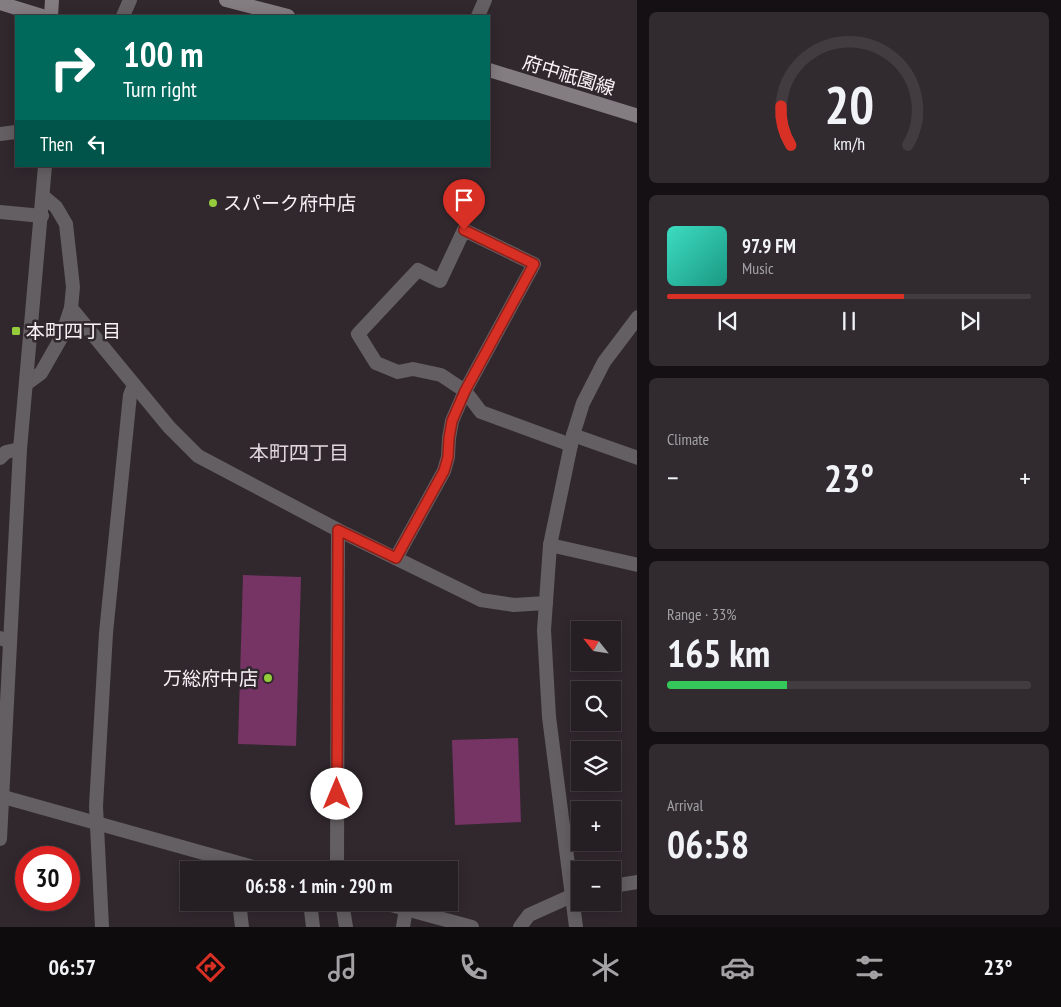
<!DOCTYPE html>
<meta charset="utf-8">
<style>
:root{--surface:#251e22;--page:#312b2f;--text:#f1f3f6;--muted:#a3a2a5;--line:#423c40;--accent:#d93025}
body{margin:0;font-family:"PT Sans Narrow","Noto Sans JP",sans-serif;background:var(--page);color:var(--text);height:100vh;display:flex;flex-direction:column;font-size:19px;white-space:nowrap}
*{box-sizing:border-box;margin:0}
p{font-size:16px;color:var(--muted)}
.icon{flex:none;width:28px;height:28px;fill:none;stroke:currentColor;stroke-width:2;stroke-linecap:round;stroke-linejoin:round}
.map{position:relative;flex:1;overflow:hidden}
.drawer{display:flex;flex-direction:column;gap:12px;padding:12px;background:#141013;width:424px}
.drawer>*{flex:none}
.banner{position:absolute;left:15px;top:15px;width:475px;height:152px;border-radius:0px;box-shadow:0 2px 12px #0003,0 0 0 1px var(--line);background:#00695c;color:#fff;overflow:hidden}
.needle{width:32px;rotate:300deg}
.controls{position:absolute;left:571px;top:621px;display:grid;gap:10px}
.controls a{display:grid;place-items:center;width:50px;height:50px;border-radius:0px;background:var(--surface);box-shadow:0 2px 12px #0003,0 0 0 1px var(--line);font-size:25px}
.speed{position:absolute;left:15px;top:846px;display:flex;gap:10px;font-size:25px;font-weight:700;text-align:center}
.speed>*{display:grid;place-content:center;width:65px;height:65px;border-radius:50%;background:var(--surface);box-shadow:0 2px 12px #0003,0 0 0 1px var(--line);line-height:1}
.speed .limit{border:8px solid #d22;background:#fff;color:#111}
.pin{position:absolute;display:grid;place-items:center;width:42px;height:42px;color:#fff;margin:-51px -21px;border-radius:50% 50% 50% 0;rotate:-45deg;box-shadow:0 0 5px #0007}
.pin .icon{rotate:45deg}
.me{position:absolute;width:55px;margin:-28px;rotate:0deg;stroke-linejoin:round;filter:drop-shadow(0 0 4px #0008)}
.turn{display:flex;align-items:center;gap:18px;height:105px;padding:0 25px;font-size:22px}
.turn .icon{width:65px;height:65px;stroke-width:2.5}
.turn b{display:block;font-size:35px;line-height:42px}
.then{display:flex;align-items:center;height:48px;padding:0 25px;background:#0003;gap:10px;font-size:19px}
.big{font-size:38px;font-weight:700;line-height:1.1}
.drawer .card{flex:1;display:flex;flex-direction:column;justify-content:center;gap:8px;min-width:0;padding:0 18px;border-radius:8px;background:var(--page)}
.drawer .dial{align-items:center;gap:0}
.dial svg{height:130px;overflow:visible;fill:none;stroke:var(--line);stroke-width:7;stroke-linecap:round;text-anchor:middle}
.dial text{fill:var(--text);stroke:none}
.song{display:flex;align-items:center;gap:15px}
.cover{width:60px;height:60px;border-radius:8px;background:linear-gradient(135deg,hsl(170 70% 55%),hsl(170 70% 35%))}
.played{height:5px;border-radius:2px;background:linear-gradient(90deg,var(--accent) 65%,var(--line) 65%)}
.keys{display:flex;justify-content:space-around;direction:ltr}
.heat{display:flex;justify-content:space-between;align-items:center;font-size:28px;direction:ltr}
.charge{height:8px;border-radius:4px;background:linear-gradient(90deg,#34c759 33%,var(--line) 0)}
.trip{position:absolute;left:180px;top:861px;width:278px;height:50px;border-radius:0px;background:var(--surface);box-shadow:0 2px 12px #0003,0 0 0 1px var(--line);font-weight:700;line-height:50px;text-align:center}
.tab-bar{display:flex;height:80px;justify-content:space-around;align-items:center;background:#0f0c0e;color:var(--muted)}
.tab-bar .icon{width:35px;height:35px}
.tab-bar .active{color:var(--accent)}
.tab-bar b{font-size:22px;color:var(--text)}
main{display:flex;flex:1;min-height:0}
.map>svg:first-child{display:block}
</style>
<main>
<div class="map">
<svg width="638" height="927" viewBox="0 0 638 927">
<rect width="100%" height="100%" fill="#31282e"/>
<g fill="#763465">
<path d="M243,575l58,2 -5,169 -58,-2z"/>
<path d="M518,738l3,84 -66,3 -3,-85z"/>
</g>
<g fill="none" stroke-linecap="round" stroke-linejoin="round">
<g stroke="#645f62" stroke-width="14">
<path d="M123,16l7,-16"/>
<path d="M478,16l7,-16"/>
<path d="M0,134l16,-2"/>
<path d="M0,212l42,4"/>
<path d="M71,308l98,119 29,29 140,74 143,70 33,5 32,-2"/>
<path d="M26,384l15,-11 20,-35 10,-30 2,-21 -7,-63 -10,-17 -13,-11"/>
<path d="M573,435l65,23"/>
<path d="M0,458l6,-6 14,-3"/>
<path d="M550,545l88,20"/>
<path d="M396,558l48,-87 4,-14 1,-19 3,-17 13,-30 69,-127 -70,-34 -24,51 -22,-11 -60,64 18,29 22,9 15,-3 28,6 24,16 16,21 90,33"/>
<path d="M0,638l10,4"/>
<path d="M337,870l1,-340"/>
<path d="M612,886l26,-4"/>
<path d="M239,902l3,25"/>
<path d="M310,902l3,25"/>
<path d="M342,902l4,25"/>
<path d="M102,927l-6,-121 10,-173 24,-238 4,-10"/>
<path d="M403,927l3,-18"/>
<path d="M520,927l9,-12 49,-22"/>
<path d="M576,927l-27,-210 -5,-87 6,-85 23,-110 10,-32 21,-41 34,-45"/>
</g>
<g stroke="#645f62" stroke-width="14">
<path d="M0,796l264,74"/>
<path d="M0,839l20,-390 25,-283"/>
<path d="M380,902l92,25"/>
</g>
<g stroke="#837c80" stroke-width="14">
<path d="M226,0l62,16"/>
<path d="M0,3l42,13"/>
<path d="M51,16l1,-16"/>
<path d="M489,70l149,46"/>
</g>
</g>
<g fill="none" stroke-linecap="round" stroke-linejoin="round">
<g stroke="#8d1f18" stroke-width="12">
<path id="route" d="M337,794l1,-264 58,28 48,-87 4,-14 1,-19 3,-17 13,-30 69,-127 -70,-34"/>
</g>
<use href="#route" stroke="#d93025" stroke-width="9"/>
</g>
<g fill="#94cc3c" stroke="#31282e" stroke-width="2">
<circle cx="213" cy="203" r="5"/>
<rect x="11" y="326" width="10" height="10" rx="2.5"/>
<circle cx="268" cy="678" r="5"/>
</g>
<g text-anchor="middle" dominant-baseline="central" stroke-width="5" stroke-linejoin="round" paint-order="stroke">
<g font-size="19" fill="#f8f2f6" stroke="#31282e">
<text transform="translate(569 75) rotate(17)">府中祇園線</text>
</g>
<g font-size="19" fill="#f8f2f6" stroke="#31282e" text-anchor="start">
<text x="223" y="203">スパーク府中店</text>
<text x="26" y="331">本町四丁目</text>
<text x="258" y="678" text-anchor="end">万総府中店</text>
</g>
<g font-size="20" fill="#e2d5dd" stroke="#31282e">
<text x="299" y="453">本町四丁目</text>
</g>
</g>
</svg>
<div class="controls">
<a><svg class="needle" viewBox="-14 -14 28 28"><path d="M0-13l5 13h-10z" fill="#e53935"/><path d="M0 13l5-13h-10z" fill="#a3a2a5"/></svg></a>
<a><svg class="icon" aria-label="search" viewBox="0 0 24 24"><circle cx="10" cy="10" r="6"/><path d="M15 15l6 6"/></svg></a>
<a><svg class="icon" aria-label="layers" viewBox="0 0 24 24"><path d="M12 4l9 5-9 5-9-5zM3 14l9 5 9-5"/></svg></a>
<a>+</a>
<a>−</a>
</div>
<div class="speed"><div class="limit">30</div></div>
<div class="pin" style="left:464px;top:230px;background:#d93025"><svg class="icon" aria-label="arrive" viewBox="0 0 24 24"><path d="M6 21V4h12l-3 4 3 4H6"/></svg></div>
<svg class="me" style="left:337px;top:794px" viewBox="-20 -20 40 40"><circle r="19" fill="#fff"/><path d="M0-13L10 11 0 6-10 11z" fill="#d93025"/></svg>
<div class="trip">06:58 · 1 min · 290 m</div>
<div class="banner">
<div class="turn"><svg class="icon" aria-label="right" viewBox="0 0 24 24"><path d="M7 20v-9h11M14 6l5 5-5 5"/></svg><div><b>100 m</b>Turn right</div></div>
<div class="then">Then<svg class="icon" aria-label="left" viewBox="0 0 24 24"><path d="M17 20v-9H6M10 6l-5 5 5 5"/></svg></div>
</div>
</div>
<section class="drawer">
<div class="card dial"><svg viewBox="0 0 100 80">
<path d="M14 69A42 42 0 1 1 86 69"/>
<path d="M14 69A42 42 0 0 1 8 45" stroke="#d93025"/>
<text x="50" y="56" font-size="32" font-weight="700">20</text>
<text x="50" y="72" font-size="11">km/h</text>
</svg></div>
<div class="card">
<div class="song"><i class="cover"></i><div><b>97.9 FM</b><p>Music</p></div></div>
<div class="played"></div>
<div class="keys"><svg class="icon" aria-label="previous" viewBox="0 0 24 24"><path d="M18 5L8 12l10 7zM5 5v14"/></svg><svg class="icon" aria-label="pause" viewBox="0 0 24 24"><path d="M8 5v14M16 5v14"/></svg><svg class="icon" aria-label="next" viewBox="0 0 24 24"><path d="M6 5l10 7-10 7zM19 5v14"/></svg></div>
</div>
<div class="card"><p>Climate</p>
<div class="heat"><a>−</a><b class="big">23°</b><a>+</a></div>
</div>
<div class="card"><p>Range · 33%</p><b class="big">165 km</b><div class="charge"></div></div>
<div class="card"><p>Arrival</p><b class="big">06:58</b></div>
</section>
</main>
<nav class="tab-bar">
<b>06:57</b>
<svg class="icon active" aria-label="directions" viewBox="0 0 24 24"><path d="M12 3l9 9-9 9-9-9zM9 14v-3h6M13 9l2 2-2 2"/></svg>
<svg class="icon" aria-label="music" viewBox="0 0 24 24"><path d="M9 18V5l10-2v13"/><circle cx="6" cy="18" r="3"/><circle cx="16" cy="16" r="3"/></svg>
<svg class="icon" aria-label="phone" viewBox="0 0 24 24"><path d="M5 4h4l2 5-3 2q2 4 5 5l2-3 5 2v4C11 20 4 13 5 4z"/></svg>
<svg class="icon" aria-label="climate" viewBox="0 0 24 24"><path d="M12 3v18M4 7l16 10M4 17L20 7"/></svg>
<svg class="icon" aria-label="car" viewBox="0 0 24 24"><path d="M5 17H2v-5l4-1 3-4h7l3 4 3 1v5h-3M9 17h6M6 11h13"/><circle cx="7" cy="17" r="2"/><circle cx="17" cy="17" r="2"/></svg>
<svg class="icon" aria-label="filters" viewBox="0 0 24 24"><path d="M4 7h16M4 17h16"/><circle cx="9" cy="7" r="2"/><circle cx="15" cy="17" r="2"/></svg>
<b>23°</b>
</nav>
